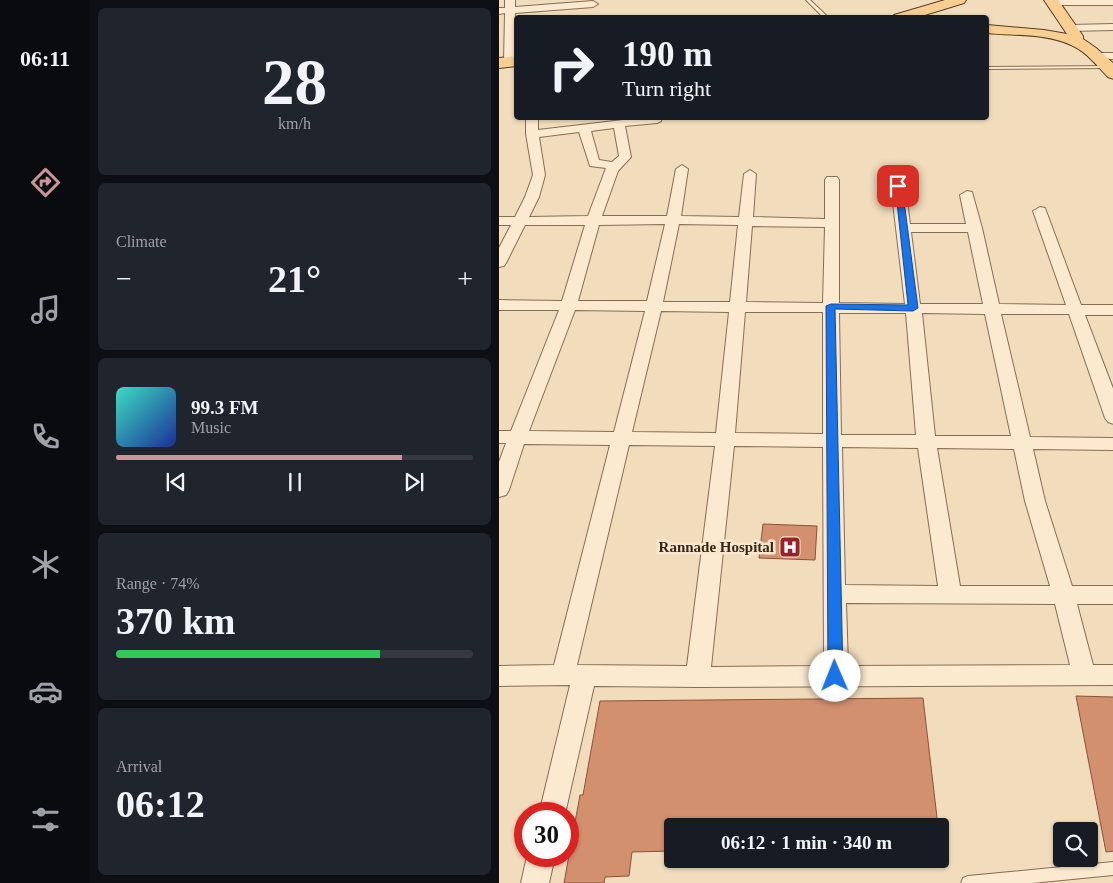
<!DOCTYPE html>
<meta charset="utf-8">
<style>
:root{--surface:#171b24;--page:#20242c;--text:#f1f3f6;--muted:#9ea1a6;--line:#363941;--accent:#cb949b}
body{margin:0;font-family:"Times New Roman",serif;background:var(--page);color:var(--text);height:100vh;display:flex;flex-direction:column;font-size:19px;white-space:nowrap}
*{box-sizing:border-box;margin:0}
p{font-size:16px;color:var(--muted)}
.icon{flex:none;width:28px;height:28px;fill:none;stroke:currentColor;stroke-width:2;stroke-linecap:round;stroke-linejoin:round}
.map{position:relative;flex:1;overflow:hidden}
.details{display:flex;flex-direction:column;gap:8px;padding:8px;background:#0d0f14;width:409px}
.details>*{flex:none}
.guide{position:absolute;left:15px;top:15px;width:475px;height:105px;border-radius:5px;box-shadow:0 1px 4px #0004;background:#171b24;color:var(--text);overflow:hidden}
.controls{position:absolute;left:554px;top:822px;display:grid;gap:10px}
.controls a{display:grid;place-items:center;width:45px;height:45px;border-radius:5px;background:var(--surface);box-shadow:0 1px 4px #0004;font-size:25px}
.speed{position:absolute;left:15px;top:802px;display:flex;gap:10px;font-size:25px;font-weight:700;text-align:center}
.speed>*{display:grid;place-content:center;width:65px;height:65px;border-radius:50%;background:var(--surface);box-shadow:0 1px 4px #0004;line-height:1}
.speed .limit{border:8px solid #d22;background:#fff;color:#111}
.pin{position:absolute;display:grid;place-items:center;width:42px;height:42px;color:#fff;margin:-21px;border-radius:10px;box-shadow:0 2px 8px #0006}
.me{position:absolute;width:55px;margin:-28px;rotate:359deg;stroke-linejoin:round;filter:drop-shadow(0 0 4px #0008)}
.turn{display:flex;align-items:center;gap:18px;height:105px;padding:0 25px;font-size:22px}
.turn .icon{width:65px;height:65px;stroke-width:2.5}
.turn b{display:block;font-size:35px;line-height:42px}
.big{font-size:38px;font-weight:700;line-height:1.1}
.details .widget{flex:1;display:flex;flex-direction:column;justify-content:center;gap:8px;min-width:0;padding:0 18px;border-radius:8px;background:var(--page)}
.details .dial{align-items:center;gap:0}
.dial b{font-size:65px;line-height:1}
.song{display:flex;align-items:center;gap:15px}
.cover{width:60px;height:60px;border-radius:8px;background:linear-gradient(135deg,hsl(170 70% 55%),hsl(230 70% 35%))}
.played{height:5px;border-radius:2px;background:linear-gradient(90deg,var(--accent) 80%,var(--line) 80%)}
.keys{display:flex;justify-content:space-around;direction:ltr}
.heat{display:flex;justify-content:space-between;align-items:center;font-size:28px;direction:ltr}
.charge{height:8px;border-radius:4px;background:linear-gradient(90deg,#34c759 74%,var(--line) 0)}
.trip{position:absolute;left:165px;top:818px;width:285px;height:50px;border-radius:5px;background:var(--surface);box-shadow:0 1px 4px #0004;font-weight:700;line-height:50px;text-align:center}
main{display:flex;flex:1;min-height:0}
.dock{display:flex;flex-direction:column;width:90px;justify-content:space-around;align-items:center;background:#090b0e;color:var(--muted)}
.dock .icon{width:35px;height:35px}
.dock .current{color:var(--accent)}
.dock b{font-size:22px;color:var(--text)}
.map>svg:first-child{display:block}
</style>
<main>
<nav class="dock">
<b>06:11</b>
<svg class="icon current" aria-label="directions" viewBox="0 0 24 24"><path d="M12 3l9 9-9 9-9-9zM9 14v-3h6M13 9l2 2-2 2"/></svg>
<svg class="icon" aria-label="music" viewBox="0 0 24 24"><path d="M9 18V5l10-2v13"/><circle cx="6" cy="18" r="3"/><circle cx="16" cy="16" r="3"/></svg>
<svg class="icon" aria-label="phone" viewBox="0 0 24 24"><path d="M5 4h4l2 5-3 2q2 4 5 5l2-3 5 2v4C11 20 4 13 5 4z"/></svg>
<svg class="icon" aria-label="climate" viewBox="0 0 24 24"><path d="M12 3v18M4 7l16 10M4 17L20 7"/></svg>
<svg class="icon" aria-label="car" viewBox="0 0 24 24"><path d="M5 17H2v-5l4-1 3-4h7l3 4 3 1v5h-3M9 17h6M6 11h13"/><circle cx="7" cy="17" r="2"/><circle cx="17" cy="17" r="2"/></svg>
<svg class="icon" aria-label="filters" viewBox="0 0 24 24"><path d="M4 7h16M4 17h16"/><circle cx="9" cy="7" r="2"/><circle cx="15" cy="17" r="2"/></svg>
</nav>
<section class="details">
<div class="widget dial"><b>28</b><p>km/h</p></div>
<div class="widget"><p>Climate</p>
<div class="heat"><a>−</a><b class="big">21°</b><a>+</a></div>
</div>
<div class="widget">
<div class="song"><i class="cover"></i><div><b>99.3 FM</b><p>Music</p></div></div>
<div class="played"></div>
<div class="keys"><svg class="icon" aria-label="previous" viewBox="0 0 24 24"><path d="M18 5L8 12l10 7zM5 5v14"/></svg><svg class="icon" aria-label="pause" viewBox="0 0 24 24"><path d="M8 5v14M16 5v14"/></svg><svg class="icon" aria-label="next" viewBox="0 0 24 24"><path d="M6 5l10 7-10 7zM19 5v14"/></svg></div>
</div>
<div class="widget"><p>Range · 74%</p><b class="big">370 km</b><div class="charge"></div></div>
<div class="widget"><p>Arrival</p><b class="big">06:12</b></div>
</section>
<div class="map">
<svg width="615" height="883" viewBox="0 0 615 883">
<rect width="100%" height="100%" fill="#f1ddbc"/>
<g fill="#d2906f" stroke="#8a5239">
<path d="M264,524l54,2 -2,34 -56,-2z"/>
<path d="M577,696l38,1v154l-8,1z"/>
<path d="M424,698l15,128h-265v25l-41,1 -3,24 -24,1 -1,6h-40l16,-88h3l17,-94z"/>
</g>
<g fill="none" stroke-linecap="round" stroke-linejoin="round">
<g stroke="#896c54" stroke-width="2">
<g id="service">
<path d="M307,0h4l19,18h-5z"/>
<path d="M608,66l2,1v1l-122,1v-2z"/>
<path d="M615,862v13l-82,8h-71l2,-5 5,-2z"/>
</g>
</g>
<g stroke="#896c54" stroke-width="2">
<g id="minor">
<path d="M6,0h10v7l78,-6 5,3 -5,3 -78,6 -1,49 -5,3 -5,-3 1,-49 -6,1v-6h6z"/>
<path d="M553,0h62v5h-65v-4z"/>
<path d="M615,24v6l-43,1 -5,-3 5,-3z"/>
<path d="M598,53h17v6l-21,-1 -1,-2 1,-2z"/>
<path d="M27,118h12v12l102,-12h22l-1,3 -4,2 -32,3 6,31 -13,14 -16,45h65l9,-47 6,-4 6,4 -7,47 58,1 5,-43 6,-4 6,4 -3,43 72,2v-39l2,-3h10l2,3v123l66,1 -14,-118 7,-4 7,4 5,38h56l-6,-29 7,-4 5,1 10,36 17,76 67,1 -33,-94 7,-4 5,1 36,97h33v10h-29l29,76v33l-6,-2 -3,-4 -36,-104h-68l29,123 84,1v12l-81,-1 12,52 27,85h42v18h-37l16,61h21v20l-416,2 -104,-1 -29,128h-26l31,-129 -71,1v-20l55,-1 56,-220 -86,-1 -15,46 -3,5 -7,2v-35l7,-19h-7v-12h12l48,-121h-60v-10l63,1 23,-76h-60l-19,38 -2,3 -5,1v-19l12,-23h-12v-8h16l10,-20 8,-22 -7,-41zM115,128l5,28 -7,6 -13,-2 -8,-29zM80,132l11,34 16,2 -18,48 -59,1 10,-20 6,-22 -6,-38zM166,224l-18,77h-69l21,-76zM180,224l59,1 -8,77h-67zM253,226l73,1 -2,76 -77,-1zM412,232h57l15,72h-63zM76,310l70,1 -31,121 -85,-1zM162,311l68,1 -13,121 -84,-1zM246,312h78v122l-88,-1zM340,313h67l10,122h-75zM423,313l63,1 26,122h-76zM130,445l86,1 -28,220 -110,-1zM235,446l89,1 1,219 -113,1zM343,447l76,1 20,138 -93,-1zM438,448l77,1 11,52 25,85h-90zM347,603l209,1 15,61 -222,1z"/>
<path d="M28,856h28l-6,27h-28z"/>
</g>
</g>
<g stroke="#563b29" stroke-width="2">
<g id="primary">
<path d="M446,0h21l-2,3 -49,15h-23l2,-3z"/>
<path d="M545,0h14l25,36v3l13,9 18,16v15l-6,-2c-11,-11 -22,-26 -37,-32 -25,-12 -58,-9 -84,-12v-8l57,5 23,4z"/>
<path d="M18,56v10l-18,2v-10z"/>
</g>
</g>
<use href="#service" fill="#fbeacf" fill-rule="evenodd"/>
<use href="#minor" fill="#fbeacf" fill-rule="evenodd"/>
<use href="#primary" fill="#f8cf90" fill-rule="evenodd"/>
</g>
<path fill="#1a73e8" stroke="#114b97" d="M396,184l7,2 16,122 -5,3 -78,-2 8,367 -2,5 -6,1 -5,-1 -2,-5 -2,-370 5,-2 77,1z"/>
<defs>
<g id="hospital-square" transform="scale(1.125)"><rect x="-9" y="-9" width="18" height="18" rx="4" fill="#9c202c" stroke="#f8e7cc"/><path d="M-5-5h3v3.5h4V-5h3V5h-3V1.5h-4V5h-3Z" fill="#fff"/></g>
</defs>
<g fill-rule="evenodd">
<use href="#hospital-square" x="291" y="547"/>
</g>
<g text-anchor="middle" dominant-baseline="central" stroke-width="5" stroke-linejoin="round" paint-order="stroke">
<g font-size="15" font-weight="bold" fill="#37261a" stroke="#f8e7cc" text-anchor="end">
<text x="275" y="547">Rannade Hospital</text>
</g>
</g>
</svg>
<div class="controls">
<a><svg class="icon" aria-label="search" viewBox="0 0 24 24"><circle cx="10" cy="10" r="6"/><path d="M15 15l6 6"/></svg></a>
</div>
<div class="speed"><div class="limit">30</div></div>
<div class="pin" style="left:399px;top:186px;background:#d93025"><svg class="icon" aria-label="arrive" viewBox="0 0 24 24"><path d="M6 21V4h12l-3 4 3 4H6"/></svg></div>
<svg class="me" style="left:336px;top:676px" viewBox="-20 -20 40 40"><circle r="19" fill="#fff"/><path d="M0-13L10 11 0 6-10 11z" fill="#1a73e8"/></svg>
<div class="trip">06:12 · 1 min · 340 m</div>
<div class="guide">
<div class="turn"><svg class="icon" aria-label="right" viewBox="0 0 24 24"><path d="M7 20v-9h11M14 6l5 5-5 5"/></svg><div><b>190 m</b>Turn right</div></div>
</div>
</div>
</main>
